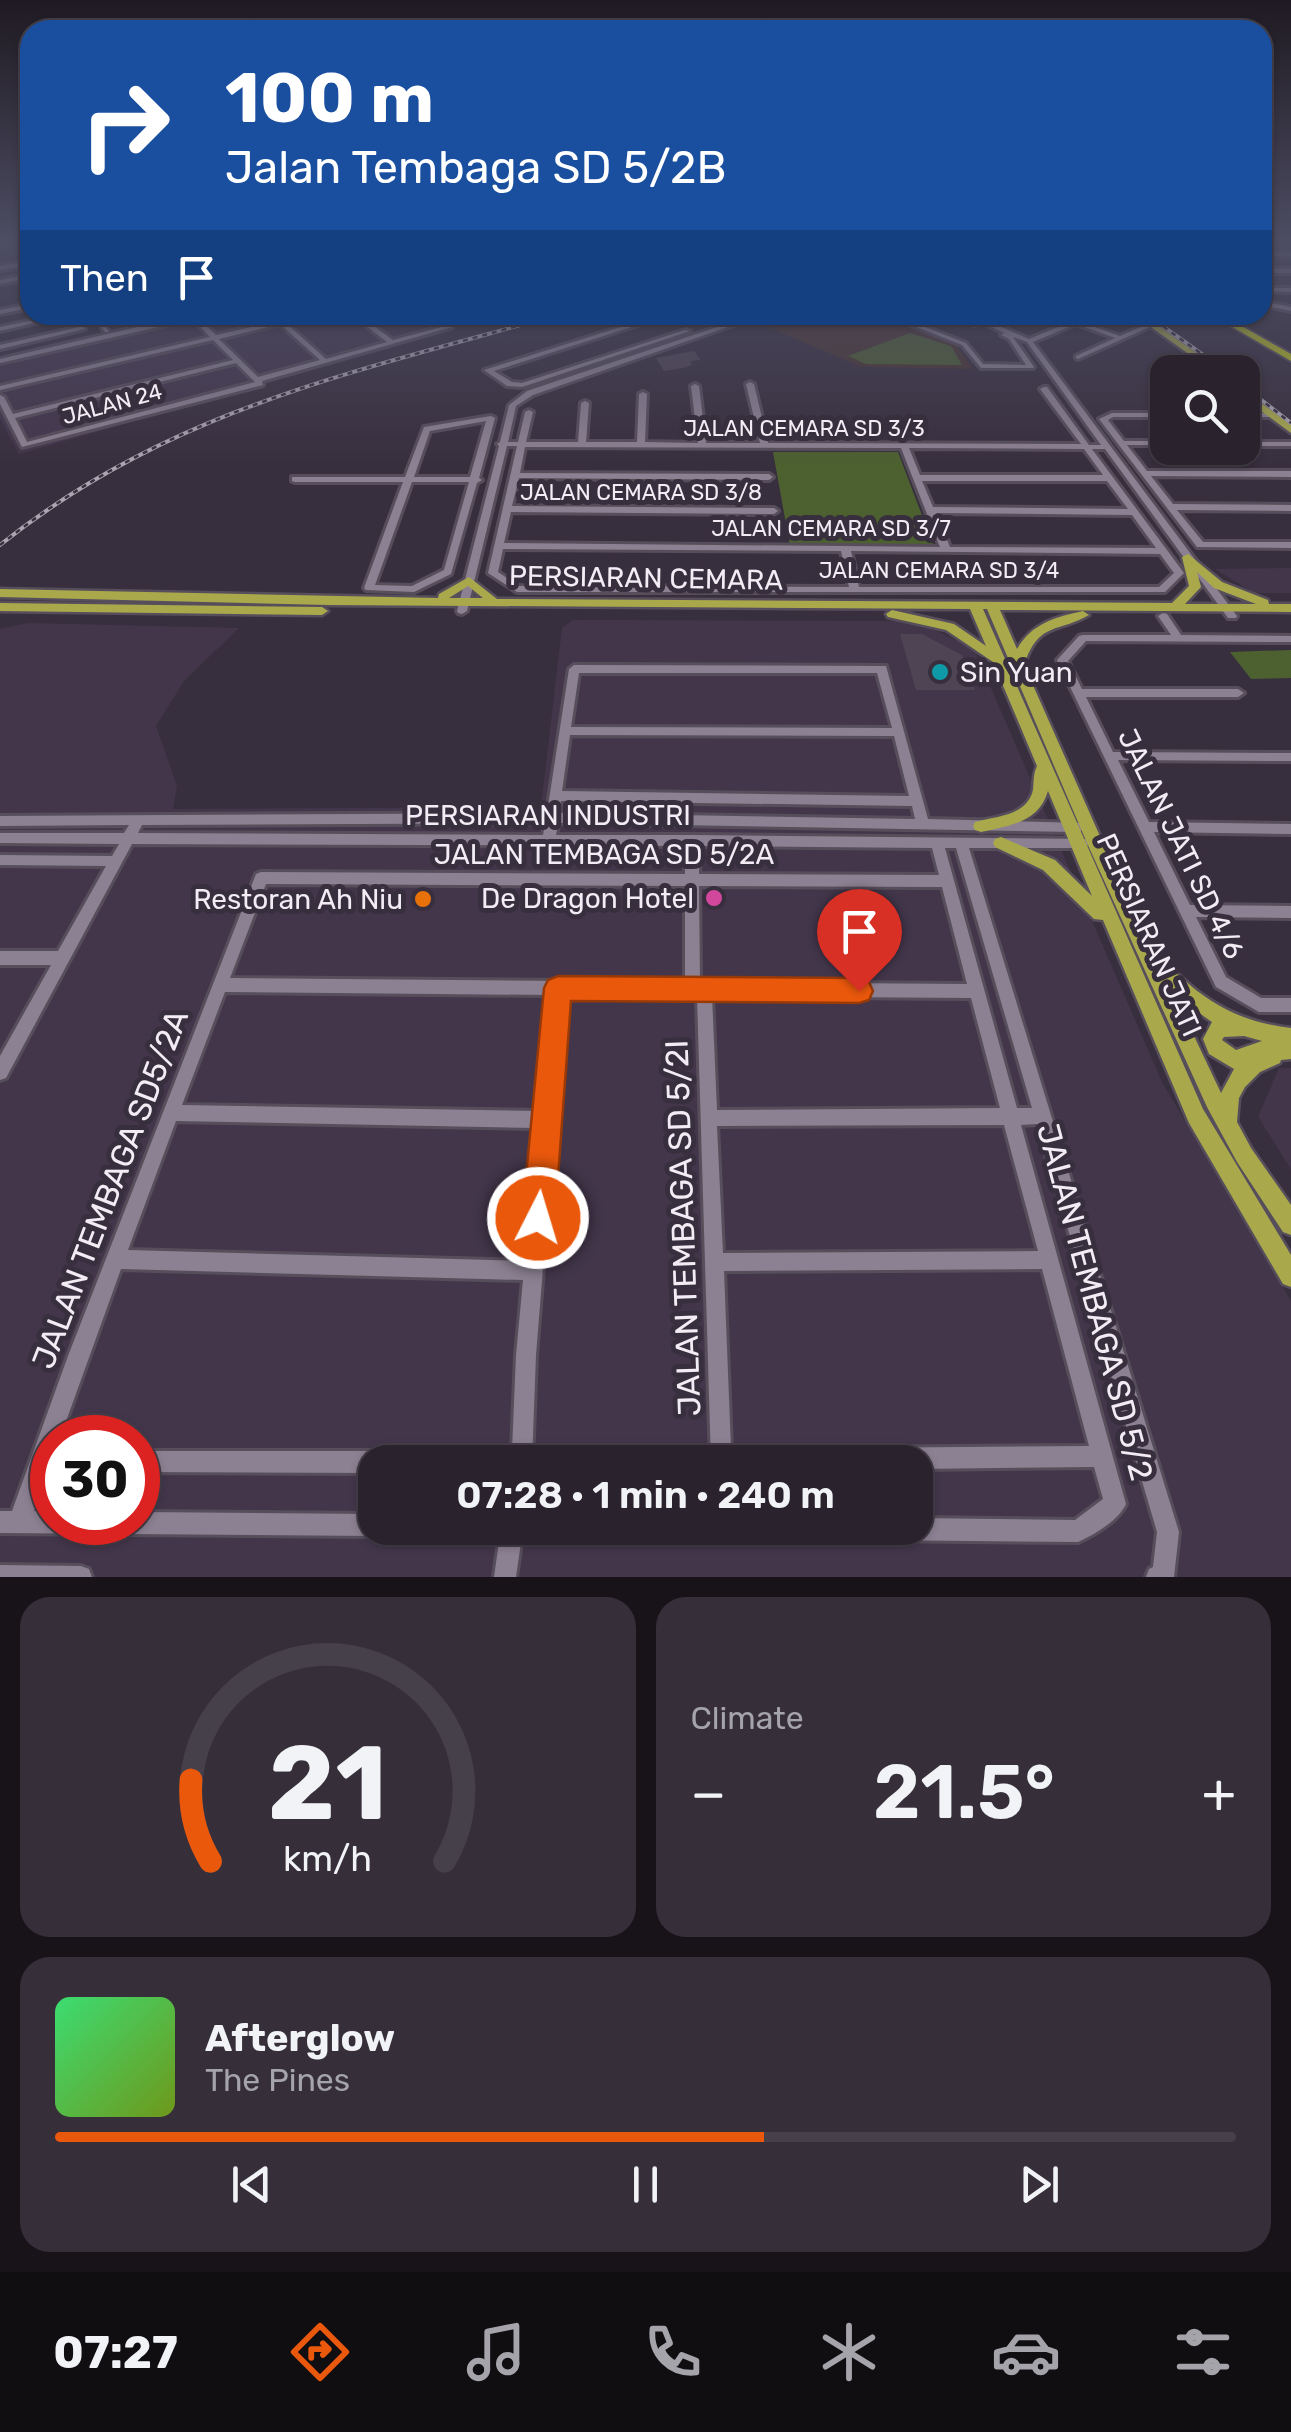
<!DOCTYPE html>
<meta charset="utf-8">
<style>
:root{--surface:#2a232e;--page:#362f3a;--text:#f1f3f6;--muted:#a5a4aa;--line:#46404a;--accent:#ea580c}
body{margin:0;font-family:Rubik,sans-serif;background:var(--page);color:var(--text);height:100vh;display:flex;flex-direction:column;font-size:38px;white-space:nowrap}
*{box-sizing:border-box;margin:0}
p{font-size:32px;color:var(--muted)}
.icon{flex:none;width:55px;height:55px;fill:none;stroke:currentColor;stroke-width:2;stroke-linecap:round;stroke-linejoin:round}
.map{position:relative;height:1577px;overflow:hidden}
.details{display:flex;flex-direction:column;gap:20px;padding:20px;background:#171319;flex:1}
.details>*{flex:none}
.hud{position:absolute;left:20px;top:20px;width:1252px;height:305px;border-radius:30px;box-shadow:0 2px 8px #0004,0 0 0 2px var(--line);background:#1a4fa0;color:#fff;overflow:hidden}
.fabs{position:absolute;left:1150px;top:355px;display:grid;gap:20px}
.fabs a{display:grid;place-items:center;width:110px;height:110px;border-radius:20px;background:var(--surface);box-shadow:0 2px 8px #0004,0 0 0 2px var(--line);font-size:50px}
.speed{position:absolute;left:30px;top:1415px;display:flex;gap:20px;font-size:50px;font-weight:700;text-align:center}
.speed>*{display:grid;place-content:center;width:130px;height:130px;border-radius:50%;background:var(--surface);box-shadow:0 2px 8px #0004,0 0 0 2px var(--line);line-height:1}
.speed .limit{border:15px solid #d22;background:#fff;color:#111}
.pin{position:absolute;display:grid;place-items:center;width:85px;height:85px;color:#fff;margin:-102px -42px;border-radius:50% 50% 50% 0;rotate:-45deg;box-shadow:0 0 10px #0007}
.pin .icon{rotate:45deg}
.me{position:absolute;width:110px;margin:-55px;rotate:5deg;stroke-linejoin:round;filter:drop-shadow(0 0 8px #0008)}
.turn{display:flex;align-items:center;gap:35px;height:210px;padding:0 40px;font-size:45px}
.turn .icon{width:130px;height:130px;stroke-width:2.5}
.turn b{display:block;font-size:70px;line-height:85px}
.then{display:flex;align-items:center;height:95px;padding:0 40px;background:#0003;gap:20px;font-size:38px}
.big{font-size:75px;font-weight:600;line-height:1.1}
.details .widget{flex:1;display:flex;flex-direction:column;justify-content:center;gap:15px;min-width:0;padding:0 35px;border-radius:30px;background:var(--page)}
.details .dial{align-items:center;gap:0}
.dial svg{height:260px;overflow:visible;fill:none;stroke:var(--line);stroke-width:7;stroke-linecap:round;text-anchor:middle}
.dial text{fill:var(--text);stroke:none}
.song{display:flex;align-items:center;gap:30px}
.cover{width:120px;height:120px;border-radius:15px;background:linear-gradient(135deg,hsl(140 70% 55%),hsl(80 70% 35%))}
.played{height:10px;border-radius:5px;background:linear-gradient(90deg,var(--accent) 60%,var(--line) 60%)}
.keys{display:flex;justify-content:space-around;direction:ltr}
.heat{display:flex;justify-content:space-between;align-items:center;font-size:55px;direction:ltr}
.details .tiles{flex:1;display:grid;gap:20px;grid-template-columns:1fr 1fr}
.widget:last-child{grid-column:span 2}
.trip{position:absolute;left:358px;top:1445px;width:575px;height:100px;border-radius:30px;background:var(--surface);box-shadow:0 2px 8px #0004,0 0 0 2px var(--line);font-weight:600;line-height:100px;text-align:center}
.tab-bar{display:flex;height:160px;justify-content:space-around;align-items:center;background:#110e12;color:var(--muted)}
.tab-bar .icon{width:70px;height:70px}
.tab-bar .selected{color:var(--accent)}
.tab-bar b{font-size:45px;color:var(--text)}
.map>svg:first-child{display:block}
</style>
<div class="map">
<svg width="1291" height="1577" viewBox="0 0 1291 1577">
<rect width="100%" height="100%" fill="#382f3e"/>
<g fill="#43364b" fill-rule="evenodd">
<path d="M190,315h238l23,16 -432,123 -19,-36v-61z"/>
<path d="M1291,568v25h-37l-39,-24z"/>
<path d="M573,620l344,1 57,28 188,433 129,219v276h-1291v-948l28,-6 211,5 -55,53 -28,45 21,60 -4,23 368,-2 21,-179zM52,1438h86v84h-86zM375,1462h540v66h-540z"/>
<path d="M1279,1068h12v101l-33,-52z"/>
</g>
<path fill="#493531" d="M778,315h103l76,31 16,23 -111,-2 -106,-45z"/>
<g fill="#4d6030">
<path d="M910,333l41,13 11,19 -96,-1 -18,-8z"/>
<path d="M773,452h125l36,95 -144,-1z"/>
<path d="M1291,650v28l-40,1 -21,-27z"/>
</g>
<g fill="#4e4453">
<path d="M694,351l7,9 -11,1 2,4 -9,3 -19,3 -8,-13z"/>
<path d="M900,634h22l40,21 13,35h-59z"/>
</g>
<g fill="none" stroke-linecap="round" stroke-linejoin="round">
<g stroke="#574e5b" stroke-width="6">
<g id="minor">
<path d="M0,243h6l-6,2z"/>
<path d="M24,243h6v7l-2,-1z"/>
<rect x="1262" y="252" width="29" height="4"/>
<path d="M30,261v4l-30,5v-4z"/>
<rect x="1262" y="269" width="29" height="4"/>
<path d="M30,274v4l-30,6v-4z"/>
<path d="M1265,288h26v4l-28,-1z"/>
<path d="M1262,301l29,6v4l-29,-6z"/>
<path d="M30,304v4l-30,6v-4z"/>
<path d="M57,315h12l-69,16v-4z"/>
<path d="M73,315h6l6,14 -85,20v-4l79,-18z"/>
<path d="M92,315h6l11,17h-4z"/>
<path d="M108,315h7l5,4 33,-4 -34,8z"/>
<path d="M189,315h17l-8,3 18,17 88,-20h11l-29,8 40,36 61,-17 -35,-27h7l34,25 56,-15 3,2 -190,54 1,4 -241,62 -22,-43v-9l4,2 9,17 220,-54 -20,-20 -213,50v-4l210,-49 -17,-18 -193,44v-4zM280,324l40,36 -62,17 -39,-38zM236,363l19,19 -228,60 -12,-24z"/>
<path d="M659,315h10l-175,56 18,11 10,1 163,-53 5,1 -168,56 -15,-1 -23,-16z"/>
<path d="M753,315h9l-229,80 -17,11 -8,36h10l7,-30 4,-2 4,2 -7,30h52l3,-39 4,-2 4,2 -3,39h51l2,-48 4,-2 4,2 -2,48 53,1 -7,-57 4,-2 4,2 7,57h54l-14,-59 4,-2 4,2 14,59 313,1 -41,-55 4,-2h3l42,58h12l-74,-103 -14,-5 21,30 -1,1h-52l-19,-23 -76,-30h9l71,28 17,21 43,1 -17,-26 -8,-4 3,-2 9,4 -47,-22h8l55,24 58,-24h9l-15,7 39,14 32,-14 2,3 -76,34 -2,-1v-2l39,-18 -39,-14 -43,18 204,274 -1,2h-8l-123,-169h-13l92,124 -19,19h-648l-29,-19 29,-127h-10l-40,165 -5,3 -4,-1 -1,-2 42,-165 -2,-2 3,-2 9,-37 18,-14zM525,447l376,1 39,99 -436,-4 7,-31 263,2 4,-3 -4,-3 -262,-2 7,-28 250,2 4,-3 -4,-3 -249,-1zM909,448l175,1 19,26h-183zM922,481h185l21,28 -195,-2zM936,513l196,2 24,33 -206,-1zM503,549l338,2 8,36 -330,-1 -21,-14zM851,551l309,3 14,19 -15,14h-300z"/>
<path d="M946,315h9l24,9 -5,1z"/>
<path d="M1011,315h9l-13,4v-2z"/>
<path d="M1112,413h56v4h-55l-5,3 16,21h44v4h-41l20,26h144v6l-140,-1 22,28 118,1v6l-114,-1 26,32h88v6l-94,-1 -98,-128z"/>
<path d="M1242,413h30l4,2 -4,2h-30z"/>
<path d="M491,416l4,2 -16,60 3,2 -5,3 -26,91 -37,18 -48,-2 -2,-2 39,-106h-108l-3,-1v-4h113l19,-50zM486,421l-16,56h-56l16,-46zM412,482h57l-25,88 -32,16 -37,-1z"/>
<rect x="1242" y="442" width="49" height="4"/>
<path d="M1163,613l4,1 14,21 110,1v6l-205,-1 -18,20 14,28h156l6,4 -6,4h-152l27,55 178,1v8l-173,-1 31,62 142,2v10l-137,-2 36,73 101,1v12l-95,-1 30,60 35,21h30v14h-32l-43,-25 -159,-327 22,-24 4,-1h88l-13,-19z"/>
<path d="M574,665l312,1 42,153 153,4 2,4 -2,4 -5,1 -518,-9 -2,12h136l395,4 2,4 -2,4 -5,1h-113l210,684 -5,45h-28l3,-8 4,-2 4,-35 -120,-408 -16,1 105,379c-7,16 -32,31 -48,38l-298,-3 -8,-3 -3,-8h146v-10l160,2 28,-21 -9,-32 -179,2v-7h-204l-14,-465 -4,1 -5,-2 -123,-1 -29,360 -4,107h-157v11l-237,-1v-21h374l4,-96 7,-75 -402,-11 -61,169h-8v20l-18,53h18v11h86v-10l237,2v14h10l-2,5 -8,3 -375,-3v-22h12l56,-155 188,-482 5,-2 424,2v-28l-553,-2 -126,234 -6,2v-24l51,-91h-51v-14h58l48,-85 -106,-1v-10l112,1 7,-12 -119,-1v-10h124l5,-8 -129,1v-10l547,-3 22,-144zM579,673h298l15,55 -321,-1zM570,735l324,1 15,60 -347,-5zM561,801l351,5 3,13 -356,-6zM545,823l-2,12 -405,-2 4,-8zM699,846l233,2 7,27 -240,-1zM945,848h11l76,260h-15zM266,884l419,2v96l-455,-4zM699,886l243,1 25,97 -267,-2zM225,992l325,3 -11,116 -357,-6zM712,996l259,2 29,110 -283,2zM176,1121l361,7 -12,133 -397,-11zM1004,1125l34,126 -315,2 -6,-127zM1042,1269l47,177 -358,3 -7,-178z"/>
<path d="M501,1528h22l-7,49h-22z"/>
<path d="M0,1565l81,1 8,3 3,8h-92z"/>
</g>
</g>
<g stroke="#574e5b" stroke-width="5">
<g id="major">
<path d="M1134,315h9l80,57h-9z"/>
<path d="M1242,389l49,36v8l-49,-36z"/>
<path d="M1188,554l34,28 46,18 1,4h22v8l-291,-2 17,39c15,-26 39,-32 66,-38l6,4c-31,18 -50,6 -65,50l79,178 57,122c15,3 27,19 40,28 28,21 57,31 91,35v31l-10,1 -1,3 -20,9 -15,15 -6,11 -2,24 14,26 40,57v30l-8,-3 -46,-70 -30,-55 -120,-264 -100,-234h-4l220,500 88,146v32l-8,-3 -94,-161 -86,-203 -9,-1 -51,-49 -48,-23 -2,-4 2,-4 6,-2 54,23 37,36 -44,-105c-9,31 -38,35 -67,41l-6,-2 -2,-4 2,-4c21,-6 52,-6 58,-32 1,-9 0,-16 4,-24l-44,-104 -47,-32 -58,-13 -2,-3 6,-4 62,14 32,22 -16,-37 -641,-4 -329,-8v-8l438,9 1,-4 30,-17 28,22 675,4 17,-17 -7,-29zM1197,572l17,16 42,16h-71l16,-17zM468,586l15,12h-34zM1175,996l37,26 -9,17 6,15 25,15 -13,24zM1244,1036l18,5 -26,9 -14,-10 2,-3z"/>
<path d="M0,603l322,4 6,4 -6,4 -322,-4z"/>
</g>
</g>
<g stroke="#574e5b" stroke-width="4">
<path id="highway" d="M1212,315h10l69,39v7z"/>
</g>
<use href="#minor" fill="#8c8192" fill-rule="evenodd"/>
<use href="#major" fill="#a9a94c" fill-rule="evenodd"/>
<use href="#highway" fill="#bcc31e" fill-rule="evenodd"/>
<g stroke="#aca5b1" stroke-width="4">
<g id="rail">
<path d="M1147,315l80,57"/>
<path d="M1242,385l49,38"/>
<path d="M0,545c169,-135 354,-173 557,-230"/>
</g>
</g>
<use href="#rail" stroke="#382f3e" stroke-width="2.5" stroke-dasharray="5" stroke-linecap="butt"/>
</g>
<linearGradient id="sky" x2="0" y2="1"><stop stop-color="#1f1a22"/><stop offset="0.52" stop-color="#4d4d63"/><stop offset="1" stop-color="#4d4d63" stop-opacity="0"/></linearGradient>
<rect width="1291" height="464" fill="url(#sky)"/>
<path fill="#ea580c" stroke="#983908" stroke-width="2.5" d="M558,976l301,2 10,4 4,9 -4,9 -10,3 -288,-2 -16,217 -5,11 -12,5 -11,-5 -5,-11 22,-230 4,-8z"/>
<circle fill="#0f9aa8" stroke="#382f3e" stroke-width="4" cx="940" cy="672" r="10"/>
<circle fill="#d1479c" stroke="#382f3e" stroke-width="4" cx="714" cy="898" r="10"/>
<circle fill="#e8710a" stroke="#382f3e" stroke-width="4" cx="423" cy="899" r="10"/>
<g text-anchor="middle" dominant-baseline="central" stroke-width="10" stroke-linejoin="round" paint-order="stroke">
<g font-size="22" fill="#f2ecf5" stroke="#382f3e">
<text transform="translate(112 404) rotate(-15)">JALAN 24</text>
<text x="804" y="428">JALAN CEMARA SD 3/3</text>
<text x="641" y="492">JALAN CEMARA SD 3/8</text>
<text x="831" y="528">JALAN CEMARA SD 3/7</text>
<text x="939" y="570">JALAN CEMARA SD 3/4</text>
</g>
<g font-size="28" fill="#f2ecf5" stroke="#382f3e">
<text transform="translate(646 578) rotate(1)">PERSIARAN CEMARA</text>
<text x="548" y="815">PERSIARAN INDUSTRI</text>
<text transform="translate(1181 844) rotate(64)">JALAN JATI SD 4/6</text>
<text x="604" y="854">JALAN TEMBAGA SD 5/2A</text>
<text transform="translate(1149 935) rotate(66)">PERSIARAN JATI</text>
</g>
<g font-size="28" fill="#f2ecf5" stroke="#382f3e" text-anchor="end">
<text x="960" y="672" text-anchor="start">Sin Yuan</text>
<text x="694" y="898">De Dragon Hotel</text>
<text x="403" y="899">Restoran Ah Niu</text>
</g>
<g font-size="32" fill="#f2ecf5" stroke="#382f3e">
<text transform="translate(110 1189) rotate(-69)">JALAN TEMBAGA SD5/2A</text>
<text transform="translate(683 1228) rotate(-92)">JALAN TEMBAGA SD 5/2I</text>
<text transform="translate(1095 1302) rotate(75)">JALAN TEMBAGA SD 5/2</text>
</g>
</g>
</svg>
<div class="fabs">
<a><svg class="icon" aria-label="search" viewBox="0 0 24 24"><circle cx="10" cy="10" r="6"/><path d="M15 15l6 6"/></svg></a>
</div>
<div class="speed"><div class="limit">30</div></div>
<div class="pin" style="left:859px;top:991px;background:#d93025"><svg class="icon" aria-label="arrive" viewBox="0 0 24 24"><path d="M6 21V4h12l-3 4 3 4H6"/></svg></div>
<svg class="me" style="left:538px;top:1218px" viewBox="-20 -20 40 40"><circle r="17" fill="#ea580c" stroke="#fff" stroke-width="3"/><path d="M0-11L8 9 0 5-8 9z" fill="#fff"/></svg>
<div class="trip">07:28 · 1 min · 240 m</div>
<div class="hud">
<div class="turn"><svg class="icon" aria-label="right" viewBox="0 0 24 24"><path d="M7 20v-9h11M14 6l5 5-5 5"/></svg><div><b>100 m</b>Jalan Tembaga SD 5/2B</div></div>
<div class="then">Then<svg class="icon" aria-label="arrive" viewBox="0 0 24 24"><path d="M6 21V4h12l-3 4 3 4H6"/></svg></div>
</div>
</div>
<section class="details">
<div class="tiles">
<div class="widget dial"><svg viewBox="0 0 100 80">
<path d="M14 69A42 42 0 1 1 86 69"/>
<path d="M14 69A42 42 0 0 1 8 44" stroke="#ea580c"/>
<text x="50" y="56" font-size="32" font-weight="700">21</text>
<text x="50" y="72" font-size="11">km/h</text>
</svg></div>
<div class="widget"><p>Climate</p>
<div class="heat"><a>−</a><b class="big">21.5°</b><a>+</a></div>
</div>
<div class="widget">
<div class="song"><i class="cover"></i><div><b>Afterglow</b><p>The Pines</p></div></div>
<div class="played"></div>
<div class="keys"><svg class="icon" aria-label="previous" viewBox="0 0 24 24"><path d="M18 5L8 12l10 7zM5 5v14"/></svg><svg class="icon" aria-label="pause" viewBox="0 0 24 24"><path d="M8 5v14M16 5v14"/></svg><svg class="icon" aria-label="next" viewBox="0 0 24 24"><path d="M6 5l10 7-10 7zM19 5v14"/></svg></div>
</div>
</div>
</section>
<nav class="tab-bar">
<b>07:27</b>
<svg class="icon selected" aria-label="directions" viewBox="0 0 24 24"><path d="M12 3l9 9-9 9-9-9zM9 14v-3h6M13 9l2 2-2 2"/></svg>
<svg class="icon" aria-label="music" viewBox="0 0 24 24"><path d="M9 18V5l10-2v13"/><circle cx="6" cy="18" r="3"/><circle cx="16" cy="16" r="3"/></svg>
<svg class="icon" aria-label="phone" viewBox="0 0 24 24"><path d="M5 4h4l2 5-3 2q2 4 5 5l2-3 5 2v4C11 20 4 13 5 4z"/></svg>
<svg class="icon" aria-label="climate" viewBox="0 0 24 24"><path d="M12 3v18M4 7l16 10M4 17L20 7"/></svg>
<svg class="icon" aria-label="car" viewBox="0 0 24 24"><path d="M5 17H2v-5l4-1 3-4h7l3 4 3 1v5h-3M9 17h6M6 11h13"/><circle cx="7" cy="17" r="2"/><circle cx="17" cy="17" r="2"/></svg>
<svg class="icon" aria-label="filters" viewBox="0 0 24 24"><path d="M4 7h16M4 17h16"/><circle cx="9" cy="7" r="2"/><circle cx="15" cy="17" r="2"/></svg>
</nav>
